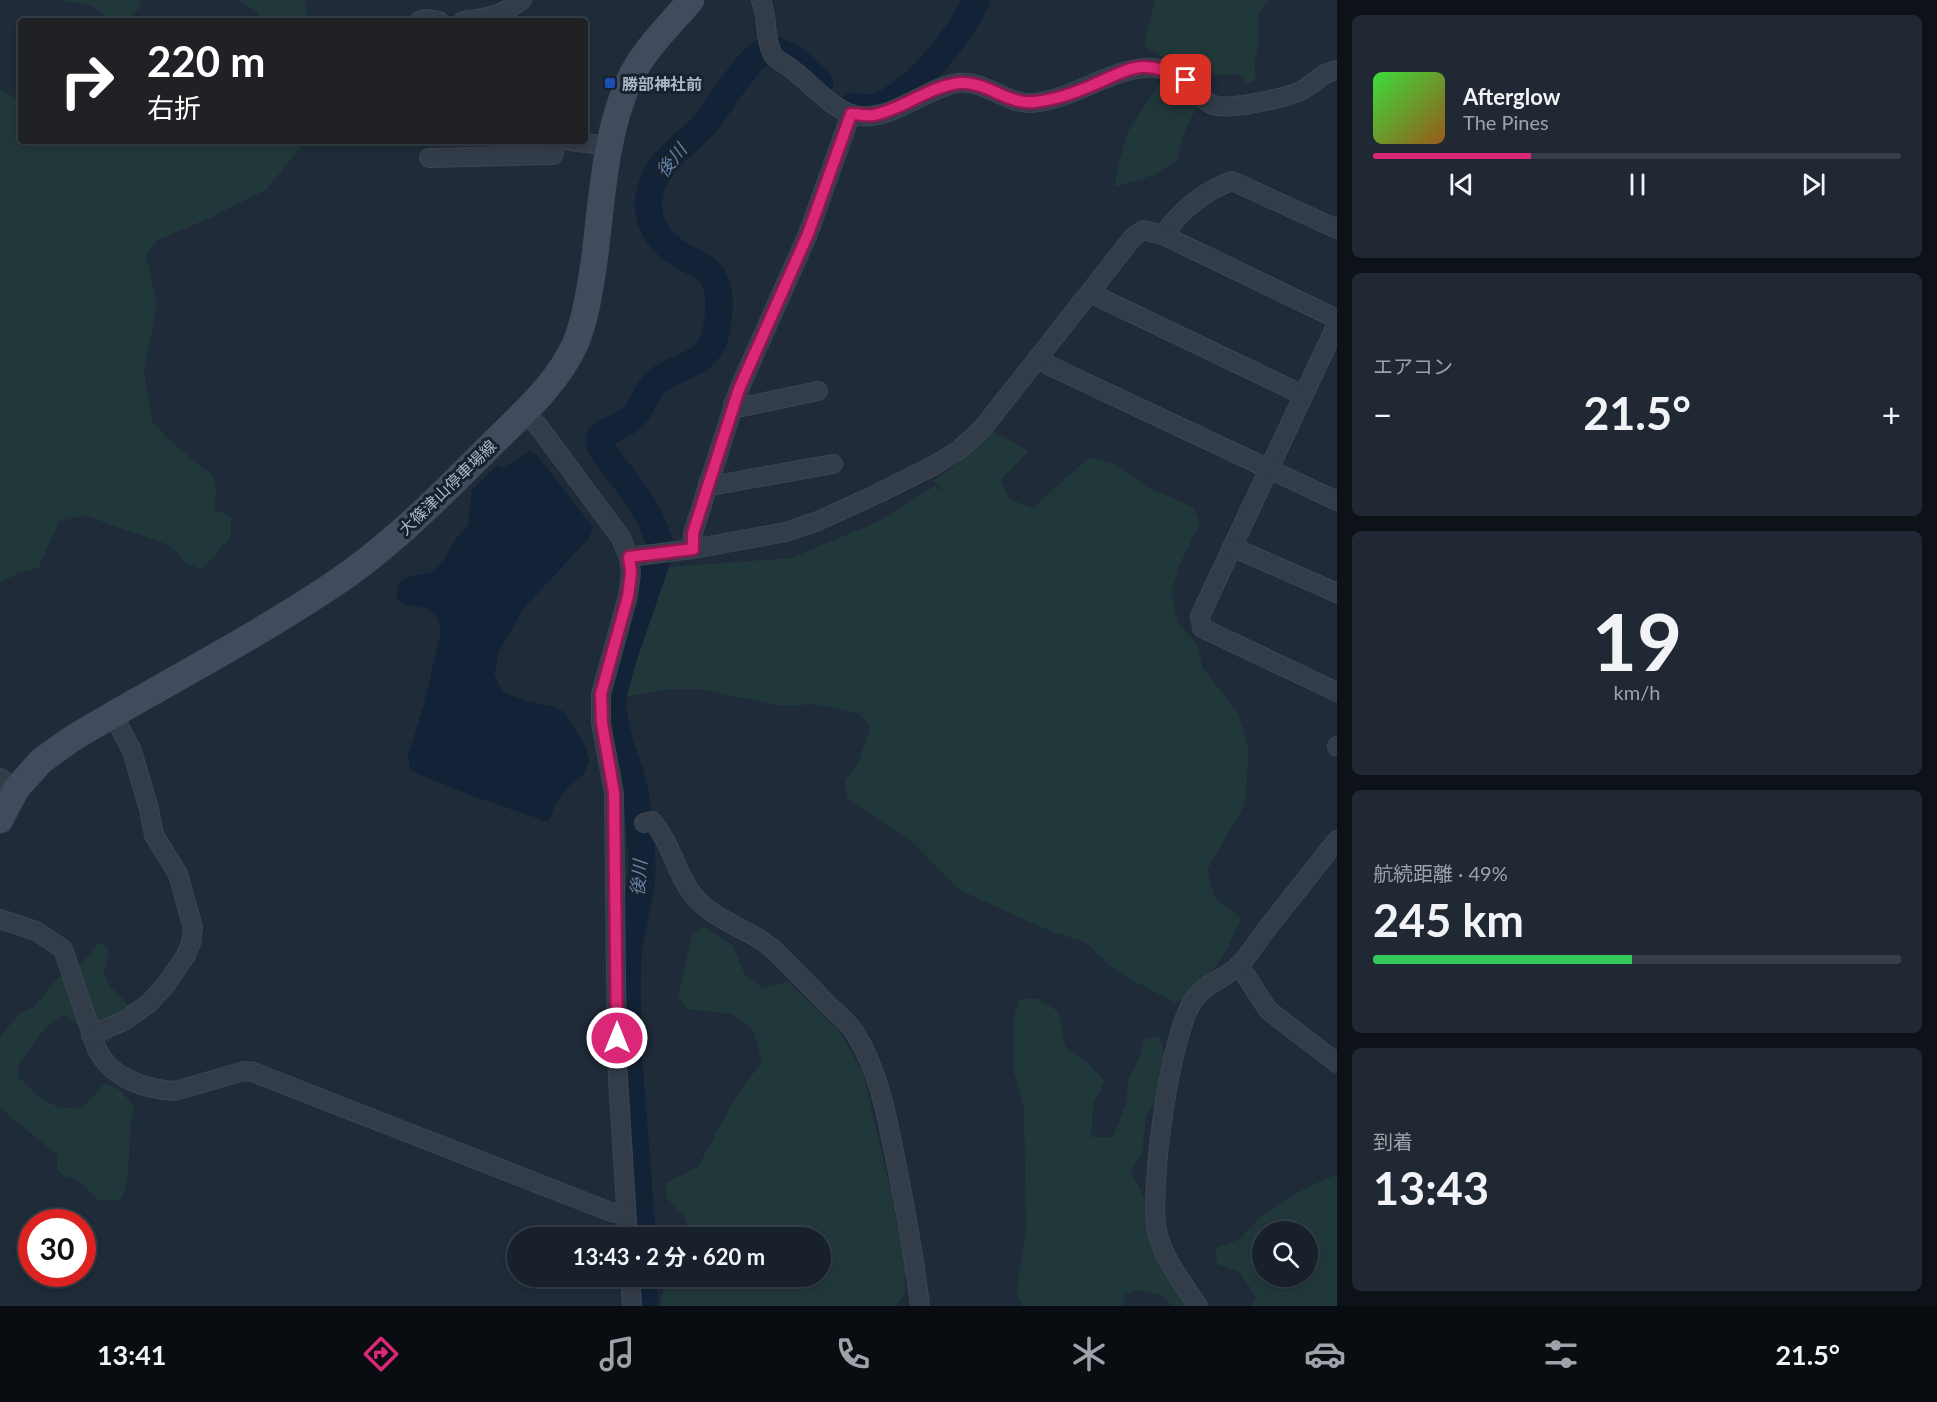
<!DOCTYPE html>
<html lang="ja">
<meta charset="utf-8">
<style>
:root{--surface:#17202b;--page:#202833;--text:#f1f3f6;--muted:#9ea3a9;--line:#363e47;--accent:#db2777}
body{margin:0;font-family:Lato,"Noto Sans JP",sans-serif;background:var(--page);color:var(--text);height:100vh;display:flex;flex-direction:column;font-size:22px;white-space:nowrap}
*{box-sizing:border-box;margin:0}
p{font-size:20px;color:var(--muted)}
.icon{flex:none;width:33px;height:33px;fill:none;stroke:currentColor;stroke-width:2;stroke-linecap:round;stroke-linejoin:round}
.map{position:relative;flex:1;overflow:hidden}
.panel{display:flex;flex-direction:column;gap:15px;padding:15px;background:#0d1218;width:600px}
.panel>*{flex:none}
.guide{position:absolute;left:18px;top:18px;width:570px;height:126px;border-radius:6px;box-shadow:0 3px 9px #0003,0 0 0 2px var(--line);background:#202124;color:#fff;overflow:hidden}
.tools{position:absolute;left:1252px;top:1221px;display:grid;gap:12px}
.tools a{display:grid;place-items:center;width:66px;height:66px;border-radius:50%;background:var(--surface);box-shadow:0 3px 9px #0003,0 0 0 2px var(--line);font-size:30px}
.speed{position:absolute;left:18px;top:1209px;display:flex;gap:12px;font-size:30px;font-weight:700;text-align:center}
.speed>*{display:grid;place-content:center;width:78px;height:78px;border-radius:50%;background:var(--surface);box-shadow:0 3px 9px #0003,0 0 0 2px var(--line);line-height:1}
.speed .limit{border:9px solid #d22;background:#fff;color:#111}
.pin{position:absolute;display:grid;place-items:center;width:51px;height:51px;color:#fff;margin:-26px;border-radius:12px;box-shadow:0 3px 9px #0006}
.me{position:absolute;width:66px;margin:-33px;rotate:0deg;stroke-linejoin:round;filter:drop-shadow(0 0 4px #0008)}
.turn{display:flex;align-items:center;gap:21px;height:126px;padding:0 30px;font-size:27px}
.turn .icon{width:78px;height:78px;stroke-width:2.5}
.turn b{display:block;font-size:42px;line-height:51px}
.big{font-size:45px;font-weight:700;line-height:1.1}
.panel .tile{flex:1;display:flex;flex-direction:column;justify-content:center;gap:9px;min-width:0;padding:0 21px;border-radius:9px;background:var(--page)}
.panel .dial{align-items:center;gap:0}
.dial b{font-size:78px;line-height:1}
.song{display:flex;align-items:center;gap:18px}
.cover{width:72px;height:72px;border-radius:9px;background:linear-gradient(135deg,hsl(120 70% 55%),hsl(30 70% 35%))}
.played{height:6px;border-radius:3px;background:linear-gradient(90deg,var(--accent) 30%,var(--line) 30%)}
.keys{display:flex;justify-content:space-around;direction:ltr}
.heat{display:flex;justify-content:space-between;align-items:center;font-size:33px;direction:ltr}
.charge{height:9px;border-radius:4px;background:linear-gradient(90deg,#34c759 49%,var(--line) 0)}
.trip{position:absolute;left:507px;top:1227px;width:324px;height:60px;border-radius:30px;background:var(--surface);box-shadow:0 3px 9px #0003,0 0 0 2px var(--line);font-weight:700;line-height:60px;text-align:center}
.dock{display:flex;height:96px;justify-content:space-around;align-items:center;background:#090d11;color:var(--muted)}
.dock .icon{width:42px;height:42px}
.dock .selected{color:var(--accent)}
.dock b{font-size:27px;color:var(--text)}
main{display:flex;flex:1;min-height:0}
.map>svg:first-child{display:block}
</style>
<main>
<div class="map">
<svg width="1337" height="1306" viewBox="0 0 1337 1306">
<rect width="100%" height="100%" fill="#1f2b39"/>
<g fill="#21383a" fill-rule="evenodd">
<path d="M60,0h80l1,6 -15,15c-24,0 -18,-7 -36,-16 -9,-4 -20,-1 -30,-5z"/>
<path d="M239,0h66l4,21h-47l-5,-9z"/>
<path d="M1155,0h115l-5,3 -6,11v29l-5,19 2,17 -9,5 -9,-10 -33,1 -1,7 5,12c-20,20 -26,40 -32,66l-23,15 -39,12 3,-23 11,-34 33,-50 2,-22 -20,-12z"/>
<path d="M0,89l21,13v39h284l-38,48 -55,28 -54,23 -12,15 11,49 -13,67 8,51 17,18 45,37 2,16 -2,16 17,8v20l-30,33 -17,-8 -13,-16 -87,-31 -25,7 -20,45 -23,7 -16,9z"/>
<path d="M993,431l36,20 -28,29 8,19 24,9 56,-51 28,8 30,22 46,20 7,16 -19,39 -10,31 7,31 20,21 4,22 36,46 11,36 -4,55 -38,66 7,26 27,23c-16,37 -30,62 -65,84l-59,-31 -32,-30 -35,-11 -91,-41 -43,-45 -69,-47 -2,-18 14,-19 11,-33 -10,-14 -45,-10 -32,2 -85,-17h-31l-43,8 -3,-15 12,-40 23,-61 13,-14 122,-9 84,-35 60,-37 13,8 -15,-13c23,-15 41,-31 60,-50z"/>
<path d="M703,926l30,20 12,29 18,13 25,-6 53,51 22,40 27,115 16,81 -2,27 -9,10h-235l6,-29 154,-1v-38l-140,-1 7,-17 -20,-22 -1,-15 32,-16 37,-69 27,-36 -9,-32 -22,-16 -44,-5 -9,-12 14,-62z"/>
<path d="M100,942l9,7 -5,24 6,13 18,19 -17,34 -4,4 -12,-14 -19,-5 -13,-9 -16,11 -29,39 1,13c17,15 40,41 66,26 7,-4 14,-15 20,-21l17,8 12,17c-8,30 -1,62 -12,91l-23,2 -22,-22 -13,-3 -7,-6v-15l-57,-47v-70l19,-25 15,-6 23,-28 23,-14z"/>
<path d="M1020,999h18l21,13 6,34 21,16 19,19 -12,24 -2,32h22l13,-33 3,-27 10,-18 5,-20 15,-3 8,26 -13,41 -8,14 -4,36 -11,18 17,35 8,41 9,27 21,32h-15l-9,-11 -28,-5 -9,5 -3,11h-100l-5,-14 9,-63 -2,-121 -10,-36 -1,-53z"/>
<path d="M1337,1174v132h-86l5,-8 -16,-26 -23,-8 -2,-16 25,-9 22,-23 42,-27zM1263,1232h45v44h-45z"/>
</g>
<path fill="#122237" d="M529,451l7,3 57,73 -4,11 -66,71 -24,42 -5,24 9,17 23,9 28,6 10,5 21,34 4,14 -5,14 -15,12 -12,15 -9,21 -75,-26 -62,-25 -3,-15 16,-51 17,-74 -3,-13 -12,-10 -21,-3 -8,-6v-13l7,-8 28,-6 11,-10 13,-23 12,-14 4,-35 25,-25 6,3z"/>
<g fill="none" stroke-linecap="round" stroke-linejoin="round">
<g stroke="#122237" stroke-width="27">
<path d="M853,106c6,1 13,3 18,2 38,-7 91,-74 105,-108"/>
<path d="M660,545c-9,-37 -38,-67 -59,-97l-1,-11c10,-8 26,-12 34,-21 9,-10 12,-25 22,-34 19,-17 51,-15 59,-46 4,-17 8,-46 -4,-62 -7,-9 -21,-13 -30,-19 -31,-18 -42,-49 -24,-81 12,-22 34,-33 49,-52 17,-20 28,-43 47,-62 23,-24 49,5 67,23"/>
<path d="M642,1238c-5,-94 -18,-188 -14,-282 1,-30 15,-59 14,-90 -1,-28 -3,-58 -10,-85 -7,-26 -18,-47 -19,-75 0,-18 7,-36 12,-53 10,-30 21,-60 31,-90"/>
<path d="M643,1276l2,30"/>
</g>
<g stroke="#3c4653" stroke-width="20">
<g id="street">
<path d="M761,0c7,16 3,37 11,53 3,7 12,10 17,14 20,14 38,38 62,47 35,12 73,-26 107,-31 27,-3 48,21 74,20 44,-3 89,-43 130,-34 8,2 19,7 25,12 10,9 16,23 31,25 14,3 67,-8 80,-14 15,-6 23,-20 39,-22"/>
<path d="M419,21l6,-2 14,2"/>
<path d="M463,21c25,-3 38,-5 59,-21"/>
<path d="M570,141l40,5"/>
<path d="M429,158l124,-3 5,-14"/>
<path d="M1163,235c17,-23 41,-44 69,-54l105,48"/>
<path d="M1090,293l213,102"/>
<path d="M1337,324l-137,292 2,12 135,64"/>
<path d="M1039,357l9,8 289,136"/>
<path d="M733,404l9,3 76,-16"/>
<path d="M524,412l15,15 82,111 8,19 2,16 -3,23 -27,98v29l13,70 3,269 11,176"/>
<path d="M708,483l8,2 117,-21"/>
<path d="M1232,547l105,46"/>
<path d="M693,549v-16l46,-144 69,-155 43,-120"/>
<path d="M629,557l64,-8 93,-17 32,-11 61,-28 54,-27 26,-16 23,-21 152,-193 10,-6 19,5 174,84"/>
<path d="M1337,747v-1"/>
<path d="M0,778l16,11"/>
<path d="M644,823l8,-2c21,24 23,52 42,75 22,27 57,32 82,56 18,18 36,36 54,55 9,8 19,16 25,26 25,40 33,89 42,134 9,46 18,92 23,139"/>
<path d="M0,919l36,12 27,18 34,100c14,29 47,40 78,42l69,-20 9,1 358,140 15,2"/>
<path d="M1239,965l29,45 69,53"/>
<path d="M91,1035l33,-14 25,-18 16,-17 21,-31 5,-12 2,-15 -15,-54 -24,-39 -5,-26 -17,-58 -19,-37"/>
<path d="M630,1276l2,30"/>
<path d="M1198,1306c-15,-23 -36,-48 -41,-76 -8,-41 13,-200 38,-232 11,-15 30,-19 43,-32 11,-10 19,-25 28,-36 24,-30 47,-60 71,-90"/>
</g>
</g>
<g stroke="#3c4653" stroke-width="27">
<path id="secondary" d="M0,820l16,-31 25,-28 29,-21c86,-52 177,-98 261,-154 58,-38 108,-89 157,-138 32,-32 70,-64 88,-106 10,-25 14,-53 18,-80 8,-59 10,-126 35,-181 13,-30 41,-56 62,-81"/>
</g>
<use href="#street" stroke="#333d4a" stroke-width="18"/>
<use href="#secondary" stroke="#404c5d" stroke-width="26"/>
</g>
<g fill="none" stroke-linecap="round" stroke-linejoin="round">
<g stroke="#8e194d" stroke-width="15">
<path id="route" d="M617,1038l-3,-245 -12,-70 -1,-29 27,-98 3,-23 -2,-16 64,-8v-16l46,-144 69,-155 43,-120c8,0 16,2 23,1 30,-6 55,-29 86,-32 26,-2 48,22 74,19 22,-2 41,-9 61,-18 15,-6 31,-16 47,-17 16,-1 30,7 44,13"/>
</g>
<use href="#route" stroke="#db2777" stroke-width="10"/>
</g>
<rect fill="#1a4fb4" stroke="#18222e" stroke-width="2" x="604" y="77" width="12" height="12" rx="3"/>
<g text-anchor="middle" dominant-baseline="central" stroke-width="6" stroke-linejoin="round" paint-order="stroke">
<g font-size="16" font-weight="bold" fill="#adb7c6" stroke="#18222e" text-anchor="start">
<text x="622" y="83">勝部神社前</text>
</g>
<g font-size="16" fill="#adb7c6" stroke="#18222e">
<text transform="translate(447 487) rotate(-44)">大篠津山停車場線</text>
</g>
<g font-size="18" font-style="italic" fill="#6382a8" stroke="#18222e">
<text transform="translate(671 160) rotate(-51)">後川</text>
<text transform="translate(638 878) rotate(-85)">後川</text>
</g>
</g>
</svg>
<div class="tools">
<a><svg class="icon" aria-label="search" viewBox="0 0 24 24"><circle cx="10" cy="10" r="6"/><path d="M15 15l6 6"/></svg></a>
</div>
<div class="speed"><div class="limit">30</div></div>
<div class="pin" style="left:1186px;top:80px;background:#d93025"><svg class="icon" aria-label="arrive" viewBox="0 0 24 24"><path d="M6 21V4h12l-3 4 3 4H6"/></svg></div>
<svg class="me" style="left:617px;top:1038px" viewBox="-20 -20 40 40"><circle r="17" fill="#db2777" stroke="#fff" stroke-width="3"/><path d="M0-11L8 9 0 5-8 9z" fill="#fff"/></svg>
<div class="trip">13:43 · 2 分 · 620 m</div>
<div class="guide">
<div class="turn"><svg class="icon" aria-label="right" viewBox="0 0 24 24"><path d="M7 20v-9h11M14 6l5 5-5 5"/></svg><div><b>220 m</b>右折</div></div>
</div>
</div>
<section class="panel">
<div class="tile">
<div class="song"><i class="cover"></i><div><b>Afterglow</b><p>The Pines</p></div></div>
<div class="played"></div>
<div class="keys"><svg class="icon" aria-label="previous" viewBox="0 0 24 24"><path d="M18 5L8 12l10 7zM5 5v14"/></svg><svg class="icon" aria-label="pause" viewBox="0 0 24 24"><path d="M8 5v14M16 5v14"/></svg><svg class="icon" aria-label="next" viewBox="0 0 24 24"><path d="M6 5l10 7-10 7zM19 5v14"/></svg></div>
</div>
<div class="tile"><p>エアコン</p>
<div class="heat"><a>−</a><b class="big">21.5°</b><a>+</a></div>
</div>
<div class="tile dial"><b>19</b><p>km/h</p></div>
<div class="tile"><p>航続距離 · 49%</p><b class="big">245 km</b><div class="charge"></div></div>
<div class="tile"><p>到着</p><b class="big">13:43</b></div>
</section>
</main>
<nav class="dock">
<b>13:41</b>
<svg class="icon selected" aria-label="directions" viewBox="0 0 24 24"><path d="M12 3l9 9-9 9-9-9zM9 14v-3h6M13 9l2 2-2 2"/></svg>
<svg class="icon" aria-label="music" viewBox="0 0 24 24"><path d="M9 18V5l10-2v13"/><circle cx="6" cy="18" r="3"/><circle cx="16" cy="16" r="3"/></svg>
<svg class="icon" aria-label="phone" viewBox="0 0 24 24"><path d="M5 4h4l2 5-3 2q2 4 5 5l2-3 5 2v4C11 20 4 13 5 4z"/></svg>
<svg class="icon" aria-label="climate" viewBox="0 0 24 24"><path d="M12 3v18M4 7l16 10M4 17L20 7"/></svg>
<svg class="icon" aria-label="car" viewBox="0 0 24 24"><path d="M5 17H2v-5l4-1 3-4h7l3 4 3 1v5h-3M9 17h6M6 11h13"/><circle cx="7" cy="17" r="2"/><circle cx="17" cy="17" r="2"/></svg>
<svg class="icon" aria-label="filters" viewBox="0 0 24 24"><path d="M4 7h16M4 17h16"/><circle cx="9" cy="7" r="2"/><circle cx="15" cy="17" r="2"/></svg>
<b>21.5°</b>
</nav>
